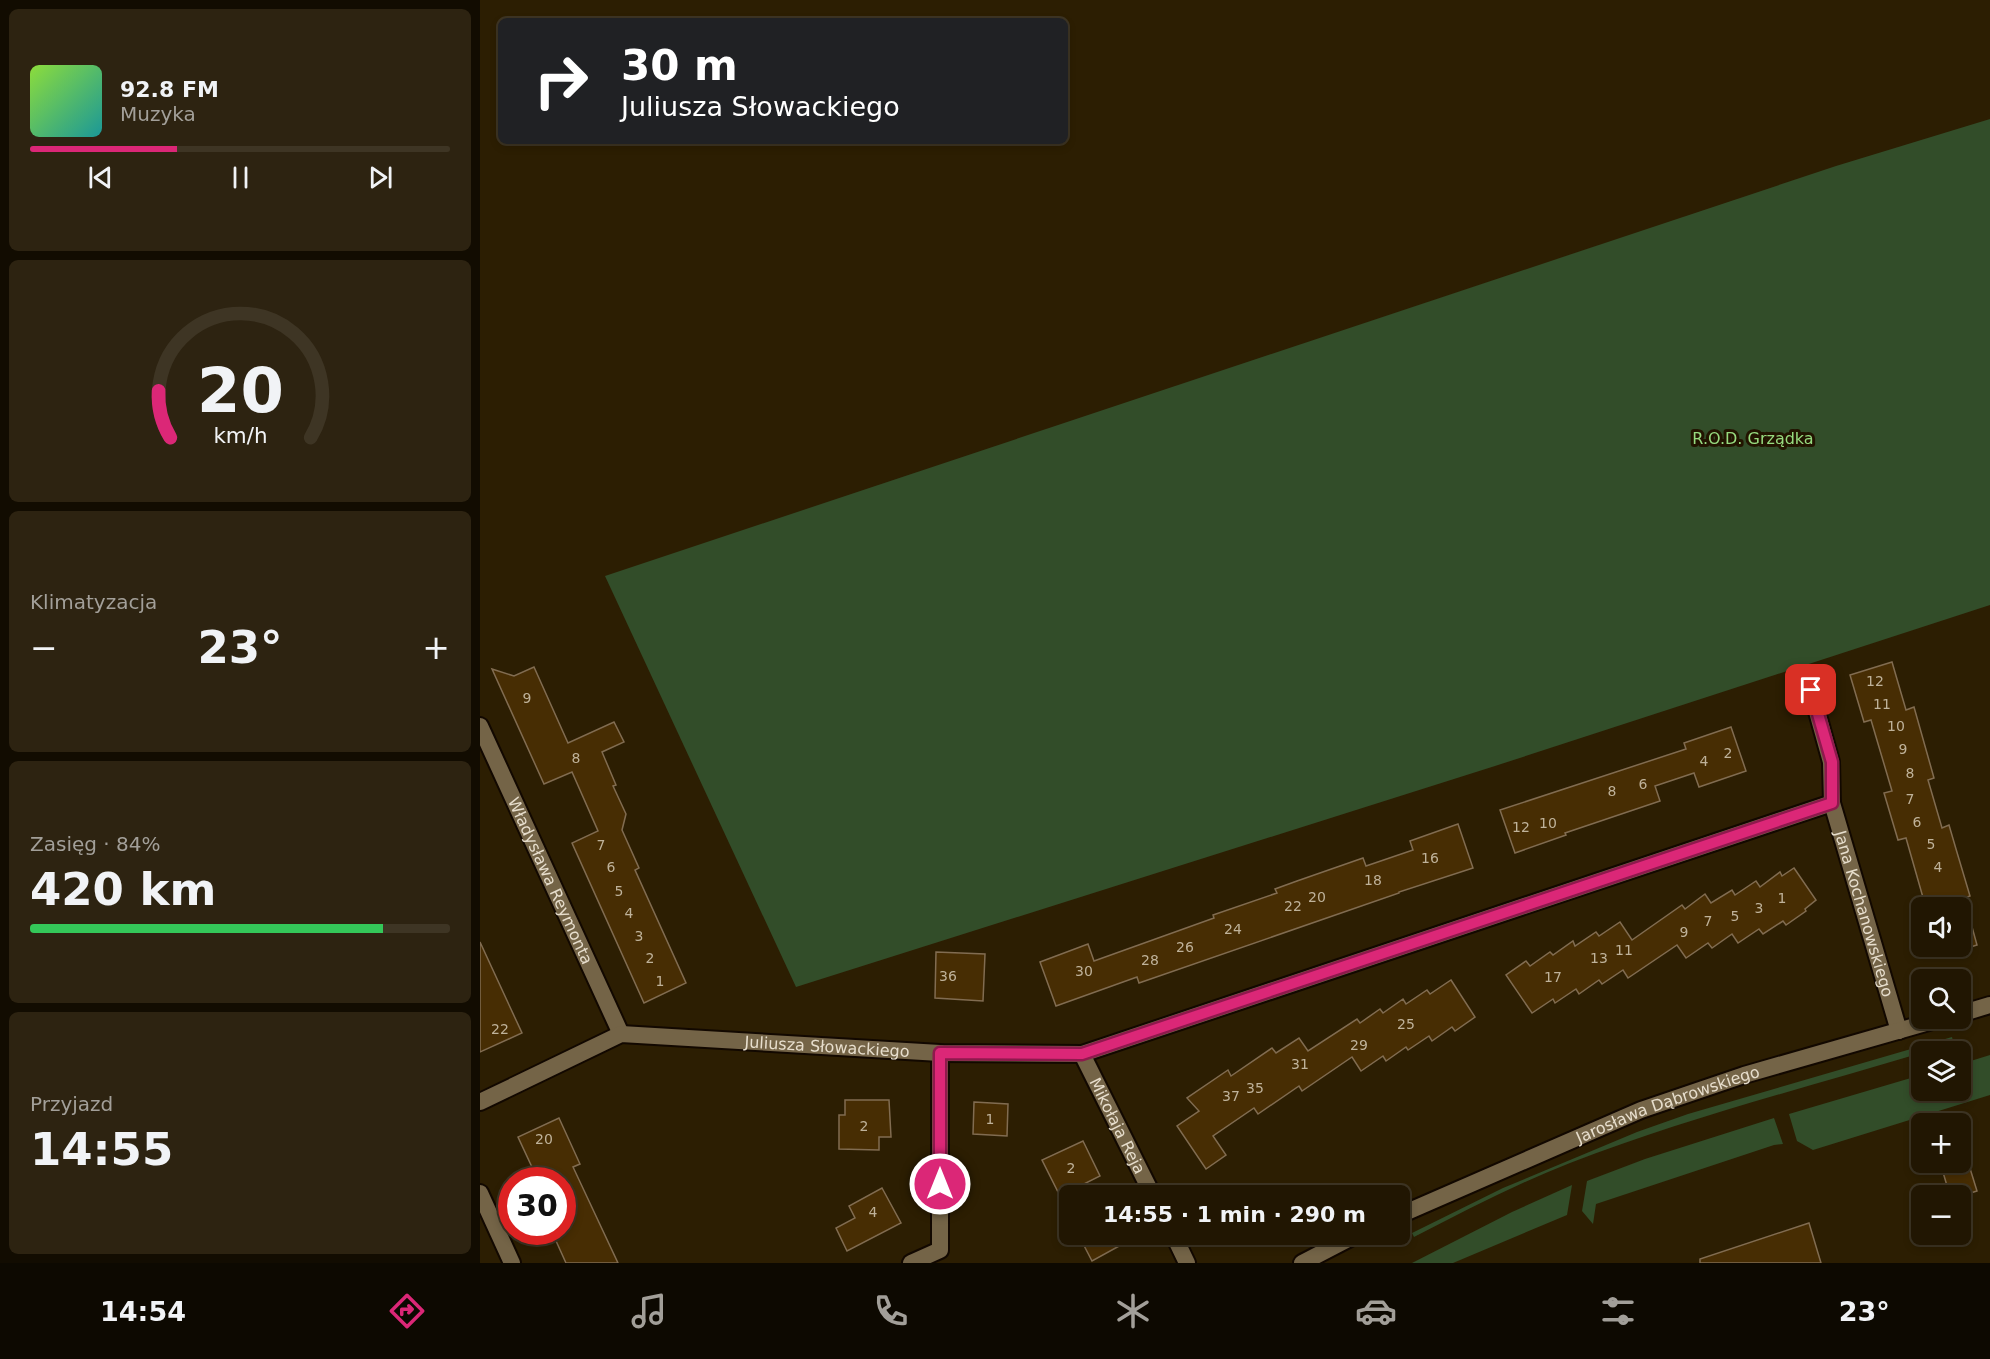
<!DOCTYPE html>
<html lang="pl">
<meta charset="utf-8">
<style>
:root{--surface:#211602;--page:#2d2311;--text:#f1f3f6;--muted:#a29f99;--line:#3e3524;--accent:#db2777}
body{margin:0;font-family:"DejaVu Sans",sans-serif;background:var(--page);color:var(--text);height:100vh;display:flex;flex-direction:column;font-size:22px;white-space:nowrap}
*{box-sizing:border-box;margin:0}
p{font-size:20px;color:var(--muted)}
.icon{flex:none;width:33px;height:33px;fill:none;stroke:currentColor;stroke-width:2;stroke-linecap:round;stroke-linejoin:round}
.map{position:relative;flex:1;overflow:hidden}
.sheet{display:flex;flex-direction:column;gap:9px;padding:9px;background:#120c01;width:480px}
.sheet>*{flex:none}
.guide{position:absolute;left:18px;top:18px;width:570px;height:126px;border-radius:9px;box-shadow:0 3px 9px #0003,0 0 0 2px var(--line);background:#202124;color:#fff;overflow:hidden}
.controls{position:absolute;left:1431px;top:897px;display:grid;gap:12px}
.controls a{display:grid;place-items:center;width:60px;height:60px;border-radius:9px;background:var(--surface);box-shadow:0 3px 9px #0003,0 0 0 2px var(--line);font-size:30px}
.speed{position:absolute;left:18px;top:1167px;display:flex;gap:12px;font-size:30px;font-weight:700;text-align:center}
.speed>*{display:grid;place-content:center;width:78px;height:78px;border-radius:50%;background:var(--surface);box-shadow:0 3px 9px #0003,0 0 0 2px var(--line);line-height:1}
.speed .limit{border:9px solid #d22;background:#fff;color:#111}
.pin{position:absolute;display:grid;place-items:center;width:51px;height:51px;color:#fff;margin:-26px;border-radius:12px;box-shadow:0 3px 9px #0006}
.me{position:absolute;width:66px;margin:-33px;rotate:0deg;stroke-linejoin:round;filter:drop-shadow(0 0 4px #0008)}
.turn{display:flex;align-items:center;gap:21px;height:126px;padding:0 24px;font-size:27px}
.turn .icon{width:78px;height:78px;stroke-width:2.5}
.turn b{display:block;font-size:42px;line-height:51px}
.big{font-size:45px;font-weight:700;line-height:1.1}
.sheet .widget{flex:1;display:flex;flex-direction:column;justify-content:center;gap:9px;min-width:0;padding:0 21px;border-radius:9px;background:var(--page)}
.sheet .dial{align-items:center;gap:0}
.dial svg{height:156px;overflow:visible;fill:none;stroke:var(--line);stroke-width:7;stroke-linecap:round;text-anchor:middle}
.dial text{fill:var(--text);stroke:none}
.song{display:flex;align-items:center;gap:18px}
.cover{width:72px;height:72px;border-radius:9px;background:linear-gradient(135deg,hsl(90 70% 55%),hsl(180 70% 35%))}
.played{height:6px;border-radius:3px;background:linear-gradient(90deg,var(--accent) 35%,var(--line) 35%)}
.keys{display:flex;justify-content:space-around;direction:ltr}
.heat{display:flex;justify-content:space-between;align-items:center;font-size:33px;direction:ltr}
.charge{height:9px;border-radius:4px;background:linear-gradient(90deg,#34c759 84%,var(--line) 0)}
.trip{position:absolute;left:579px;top:1185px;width:351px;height:60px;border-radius:9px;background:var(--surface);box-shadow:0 3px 9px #0003,0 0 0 2px var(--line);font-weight:700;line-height:60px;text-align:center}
.menu{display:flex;height:96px;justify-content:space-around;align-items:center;background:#0d0901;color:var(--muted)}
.menu .icon{width:42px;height:42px}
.menu .current{color:var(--accent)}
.menu b{font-size:27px;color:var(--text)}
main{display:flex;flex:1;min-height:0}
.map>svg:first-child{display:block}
</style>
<main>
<section class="sheet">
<div class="widget">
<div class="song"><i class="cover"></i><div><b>92.8 FM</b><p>Muzyka</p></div></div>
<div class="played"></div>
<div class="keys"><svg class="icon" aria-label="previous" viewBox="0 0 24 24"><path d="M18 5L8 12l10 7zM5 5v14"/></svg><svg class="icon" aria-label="pause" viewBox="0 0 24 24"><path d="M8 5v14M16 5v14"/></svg><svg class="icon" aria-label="next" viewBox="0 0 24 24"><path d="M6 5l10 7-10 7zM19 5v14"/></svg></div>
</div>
<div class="widget dial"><svg viewBox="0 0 100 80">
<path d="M14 69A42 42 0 1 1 86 69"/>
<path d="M14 69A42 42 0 0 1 8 45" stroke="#db2777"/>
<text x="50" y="56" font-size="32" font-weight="700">20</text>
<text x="50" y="72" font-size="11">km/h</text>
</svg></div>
<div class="widget"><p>Klimatyzacja</p>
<div class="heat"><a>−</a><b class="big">23°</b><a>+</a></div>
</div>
<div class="widget"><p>Zasięg · 84%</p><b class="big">420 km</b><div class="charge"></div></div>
<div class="widget"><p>Przyjazd</p><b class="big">14:55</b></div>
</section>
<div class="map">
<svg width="1510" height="1263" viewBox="0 0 1510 1263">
<rect width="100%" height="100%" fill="#2c1e02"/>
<g fill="#324d29">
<path d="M1510,119v486l-495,161 -699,221 -191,-411 1231,-410z"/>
<path d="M1472,1037l1,4 -4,4 -27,7 -1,1c-117,35 -237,66 -351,110 -54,21 -105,48 -156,74l-2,-4 91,-45 134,-56 51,-18z"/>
<path d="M1510,1055v40l-177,55 -16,-9 -8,-27 132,-39 1,15h38l1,-26z"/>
<path d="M1294,1118l9,26 -9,1 -178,59 -3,20 -11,-13 5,-30 58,-22z"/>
<path d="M1092,1185l-5,30 -114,48h-41l100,-51z"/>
</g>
<g fill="#472d03" stroke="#816c51" stroke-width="1.5">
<path d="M1412,662l14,48 8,-3 20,71 -6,2 14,48 7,-3 7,24 14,47 -6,2 13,47 -43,13 -4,-12h30v-38h-34l-20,-70 -8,2 -14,-47 8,-2 -21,-71 -7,2 -14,-47z"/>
<path d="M54,667l34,76 46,-21 10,20 -22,10 14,33 -3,1 13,28 -4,16 17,38 -4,2 51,113 -42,20 -72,-160 26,-12 -26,-59 -28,12 -52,-115 22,7z"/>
<path d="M1251,727l15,44 -47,16 -5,-14 -39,13 5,15 -95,32 1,2 -51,18 -15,-43 186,-61 -2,-6z"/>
<path d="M978,824l15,44 -74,24v1l-260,90 -2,-6 -81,29 -16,-44 48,-18 6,17 120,-43 -1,-3 64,-22 -2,-4 22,-8 66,-23 3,8 47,-16 -3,-9z"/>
<path d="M1314,868l22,32 -11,9 1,2 -20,14 -3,-4 -20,13 -4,-5 -21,14 -6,-9 -20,14 -4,-5 -22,15 -9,-13 -49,33 -5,-8 -21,14 -3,-4 -20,14 -3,-5 -21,14 -2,-4 -21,14 -26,-38 20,-14 4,5 20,-14 3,3 20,-14 2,5 21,-14 3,4 21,-14 12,18 50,-35 3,4 20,-15 6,9 21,-13 3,5 21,-14 4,6 20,-15 2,4z"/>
<path d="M0,942l42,91 -42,19z"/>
<path d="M456,952l49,2 -2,47 -48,-3z"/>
<path d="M971,980l24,37 -20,14 -3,-4 -20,14 -3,-5 -21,14 -2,-3 -20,14 -3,-5 -22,15 -9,-14 -50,34 -3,-5 -41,28 -4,-6 -41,28 13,19 -20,14 -29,-43 22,-15 -12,-13 41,-28 3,6 41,-28 4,5 23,-15 9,13 49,-32 3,4 20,-14 3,4 20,-14 3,5 21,-14 3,4z"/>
<path d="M365,1100h44l2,37h-12v13l-40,-1v-34h6z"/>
<path d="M494,1102l34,2 -1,32 -34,-2z"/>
<path d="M1474,1115l3,9h-28v-1z"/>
<path d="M79,1118l21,46 -7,3 45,96h-52l-14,-31h10v-52h-24l-20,-43z"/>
<path d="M1480,1136l17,55 -16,5h-11l-10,-34h20z"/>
<path d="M603,1141l17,35 -40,20 -18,-36z"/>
<path d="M402,1188l19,35 -54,28 -11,-23 19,-10 -6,-12z"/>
<path d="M1329,1223l12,40h-121v-4z"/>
<path d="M598,1234h63l-49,27z"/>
</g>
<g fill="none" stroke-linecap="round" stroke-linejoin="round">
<g stroke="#120800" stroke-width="20">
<g id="minor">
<path id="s1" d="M1331,690l20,72 1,41 67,228"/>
<path id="s2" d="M0,726l141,308"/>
<path id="s3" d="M602,1054l71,142"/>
<path id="s4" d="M0,1102l141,-68 319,19 142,1 750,-251"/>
<path d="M0,1193l32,70"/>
<path d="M693,1234l14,29"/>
<path d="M431,1263l29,-13v-197"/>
</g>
</g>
<g stroke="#120800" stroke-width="20">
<g id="tertiary">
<path d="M1480,1014l30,-9"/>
<path id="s5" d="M920,1215l241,-105 103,-35 199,-57"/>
<path d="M822,1263l56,-29"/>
</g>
</g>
<use href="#minor" stroke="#746447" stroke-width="16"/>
<use href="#tertiary" stroke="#746447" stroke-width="16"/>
</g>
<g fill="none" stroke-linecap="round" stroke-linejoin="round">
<g stroke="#8e194d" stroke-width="15">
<path id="route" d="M460,1184v-131l142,1 750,-251v-41l-21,-72"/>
</g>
<use href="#route" stroke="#db2777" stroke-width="10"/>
</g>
<g text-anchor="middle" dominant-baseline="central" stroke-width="6" stroke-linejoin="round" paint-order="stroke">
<g font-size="14" fill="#bfb29a">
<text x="1395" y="681">12</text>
<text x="47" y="698">9</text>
<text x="1402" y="704">11</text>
<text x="1416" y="726">10</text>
<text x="1423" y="749">9</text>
<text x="1248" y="753">2</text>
<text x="96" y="758">8</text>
<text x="1224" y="761">4</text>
<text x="1430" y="773">8</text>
<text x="1163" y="784">6</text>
<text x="1132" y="791">8</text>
<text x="1430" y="799">7</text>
<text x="1437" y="822">6</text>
<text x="1068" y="823">10</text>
<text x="1041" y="827">12</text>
<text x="1451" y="844">5</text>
<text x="121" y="845">7</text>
<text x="950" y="858">16</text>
<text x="131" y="867">6</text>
<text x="1458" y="867">4</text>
<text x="893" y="880">18</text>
<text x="139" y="891">5</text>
<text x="837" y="897">20</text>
<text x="1302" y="898">1</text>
<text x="813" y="906">22</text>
<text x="1279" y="908">3</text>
<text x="149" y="913">4</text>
<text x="1255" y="916">5</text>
<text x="1228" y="921">7</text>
<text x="753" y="929">24</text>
<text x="1204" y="932">9</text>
<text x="159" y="936">3</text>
<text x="705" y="947">26</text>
<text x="1144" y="950">11</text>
<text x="170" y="958">2</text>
<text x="1119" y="958">13</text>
<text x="670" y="960">28</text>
<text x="604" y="971">30</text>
<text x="468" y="976">36</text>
<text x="1073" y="977">17</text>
<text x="180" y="981">1</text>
<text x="926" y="1024">25</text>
<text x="20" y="1029">22</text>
<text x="879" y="1045">29</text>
<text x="820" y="1064">31</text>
<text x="775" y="1088">35</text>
<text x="751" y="1096">37</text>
<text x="510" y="1119">1</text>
<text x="384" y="1126">2</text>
<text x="64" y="1139">20</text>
<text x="591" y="1168">2</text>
<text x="393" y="1212">4</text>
</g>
<g font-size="16" fill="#97db7f" stroke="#221400">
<text x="1273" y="438">R.O.D. Grządka</text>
</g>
<g font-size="16" fill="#e7decd" stroke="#221400">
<text stroke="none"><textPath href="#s2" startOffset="170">Władysława Reymonta</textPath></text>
<text stroke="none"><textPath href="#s1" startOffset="231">Jana Kochanowskiego</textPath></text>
<text stroke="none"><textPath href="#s4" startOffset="363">Juliusza Słowackiego</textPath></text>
<text stroke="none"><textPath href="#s5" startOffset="290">Jarosława Dąbrowskiego</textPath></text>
<text stroke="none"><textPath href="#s3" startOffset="80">Mikołaja Reja</textPath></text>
</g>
</g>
</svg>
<div class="controls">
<a><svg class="icon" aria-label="sound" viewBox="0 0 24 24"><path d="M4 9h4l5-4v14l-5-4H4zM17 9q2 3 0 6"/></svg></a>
<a><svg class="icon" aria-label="search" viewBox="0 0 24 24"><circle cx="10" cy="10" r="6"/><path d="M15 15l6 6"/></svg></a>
<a><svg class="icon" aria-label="layers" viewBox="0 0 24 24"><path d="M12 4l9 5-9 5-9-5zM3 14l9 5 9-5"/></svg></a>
<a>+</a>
<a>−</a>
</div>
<div class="speed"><div class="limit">30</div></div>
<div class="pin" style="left:1331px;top:690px;background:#d93025"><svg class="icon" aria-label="arrive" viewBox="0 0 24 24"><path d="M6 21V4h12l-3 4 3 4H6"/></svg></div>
<svg class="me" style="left:460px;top:1184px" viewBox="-20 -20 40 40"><circle r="17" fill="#db2777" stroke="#fff" stroke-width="3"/><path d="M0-11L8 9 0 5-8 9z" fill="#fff"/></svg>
<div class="trip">14:55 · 1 min · 290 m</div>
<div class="guide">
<div class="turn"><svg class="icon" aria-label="right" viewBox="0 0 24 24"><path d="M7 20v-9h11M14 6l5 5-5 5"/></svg><div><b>30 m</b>Juliusza Słowackiego</div></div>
</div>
</div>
</main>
<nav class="menu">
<b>14:54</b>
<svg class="icon current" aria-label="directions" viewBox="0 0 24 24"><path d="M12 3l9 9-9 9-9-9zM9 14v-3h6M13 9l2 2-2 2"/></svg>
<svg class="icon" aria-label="music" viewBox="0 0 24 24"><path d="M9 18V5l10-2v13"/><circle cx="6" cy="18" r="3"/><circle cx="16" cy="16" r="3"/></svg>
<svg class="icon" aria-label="phone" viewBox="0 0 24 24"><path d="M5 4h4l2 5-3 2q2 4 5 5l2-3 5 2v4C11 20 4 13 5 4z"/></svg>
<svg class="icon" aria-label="climate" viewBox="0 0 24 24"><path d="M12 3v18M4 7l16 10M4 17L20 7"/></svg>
<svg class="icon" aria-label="car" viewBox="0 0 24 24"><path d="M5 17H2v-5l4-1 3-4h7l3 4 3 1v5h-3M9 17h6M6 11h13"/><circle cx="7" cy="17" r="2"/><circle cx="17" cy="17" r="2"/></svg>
<svg class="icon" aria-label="filters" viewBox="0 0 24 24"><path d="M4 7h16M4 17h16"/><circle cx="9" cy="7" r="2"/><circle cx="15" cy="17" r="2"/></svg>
<b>23°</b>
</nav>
